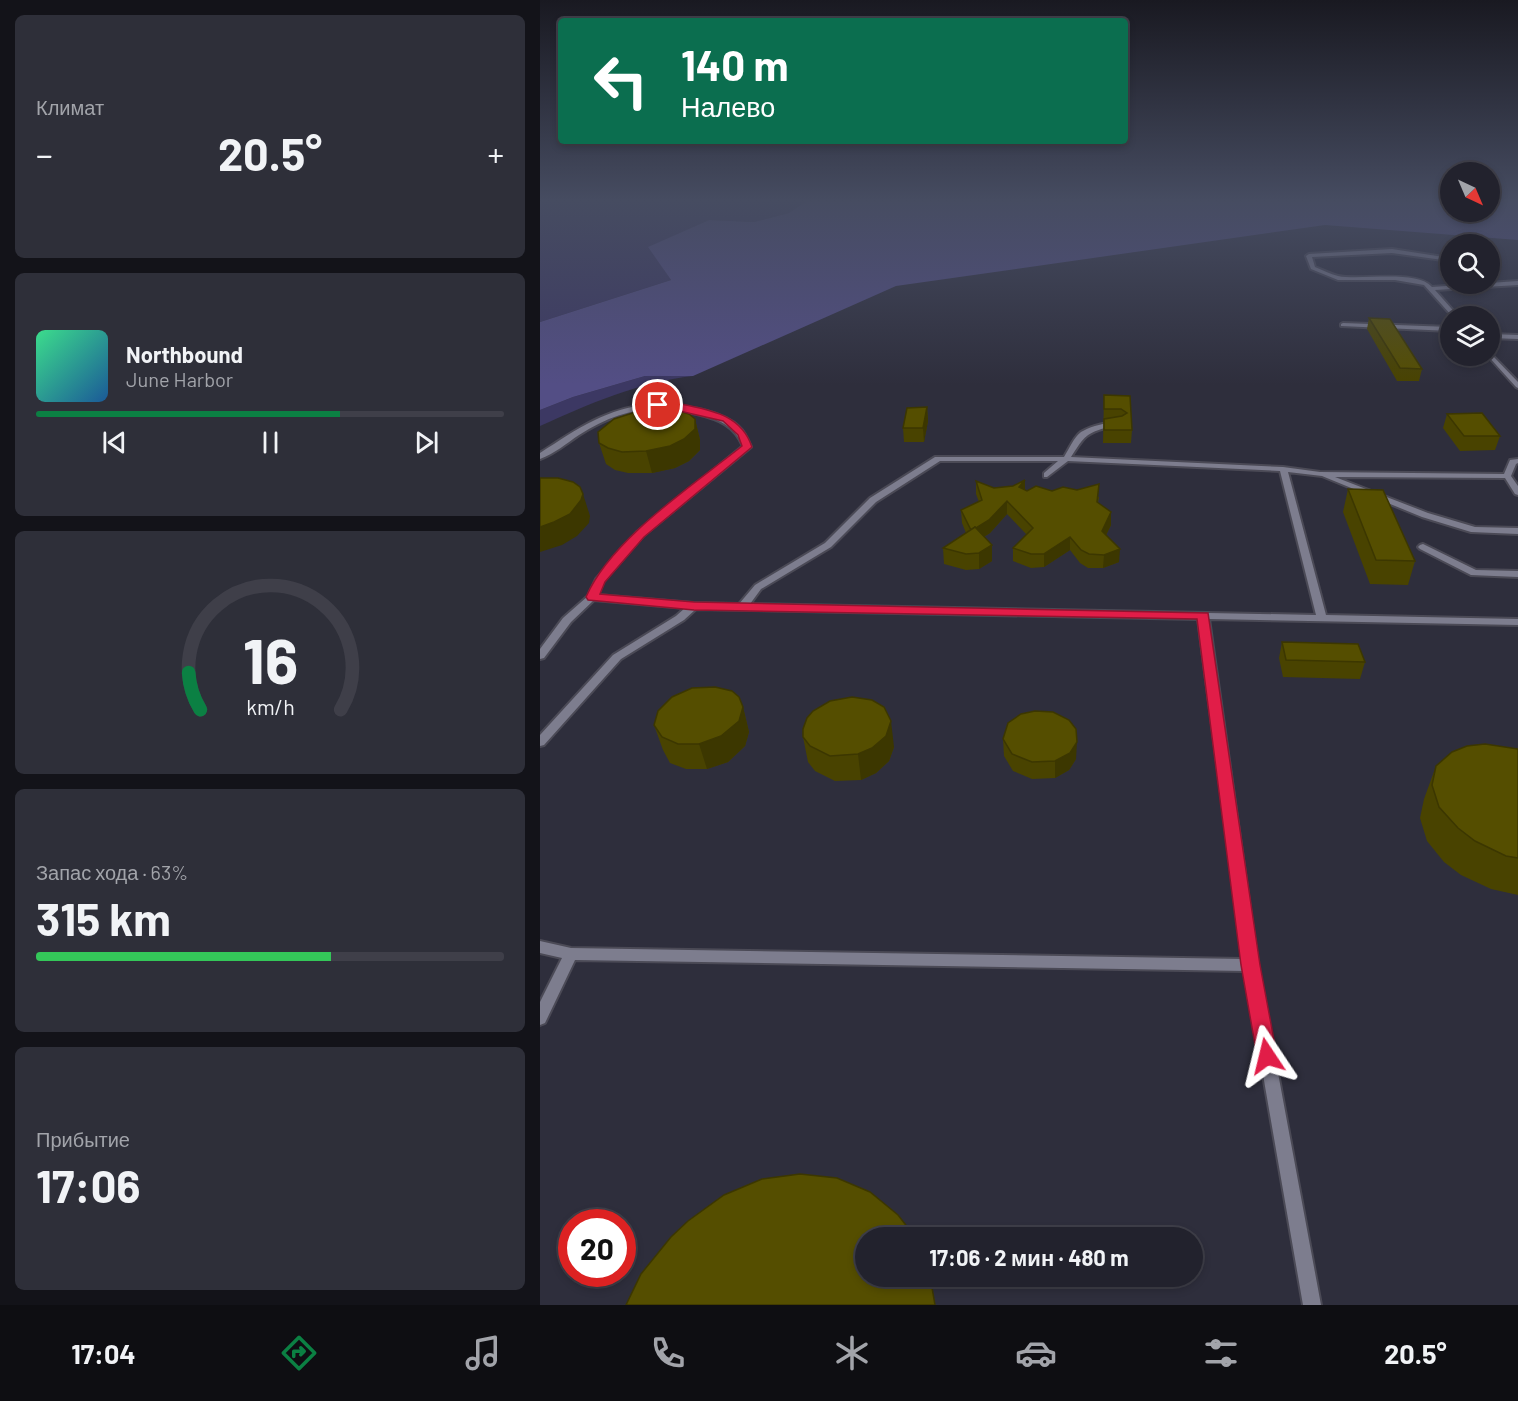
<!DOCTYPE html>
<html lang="ru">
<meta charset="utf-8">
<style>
:root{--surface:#22222d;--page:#2e2f39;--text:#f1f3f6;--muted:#a2a4aa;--line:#3f3f49;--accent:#0b8043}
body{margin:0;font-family:Barlow,sans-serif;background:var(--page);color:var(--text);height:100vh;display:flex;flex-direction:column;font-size:22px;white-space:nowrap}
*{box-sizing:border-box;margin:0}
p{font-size:20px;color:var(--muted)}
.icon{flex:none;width:33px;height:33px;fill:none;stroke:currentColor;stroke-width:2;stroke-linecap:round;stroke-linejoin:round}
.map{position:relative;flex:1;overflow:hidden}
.drawer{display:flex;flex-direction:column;gap:15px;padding:15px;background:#131319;width:540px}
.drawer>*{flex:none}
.guide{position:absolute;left:18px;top:18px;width:570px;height:126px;border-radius:6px;box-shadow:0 3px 9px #0003,0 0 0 2px var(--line);background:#0b6e4f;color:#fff;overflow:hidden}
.needle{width:39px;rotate:136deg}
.tools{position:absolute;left:900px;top:162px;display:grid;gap:12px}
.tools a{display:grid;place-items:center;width:60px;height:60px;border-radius:50%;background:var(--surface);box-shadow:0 3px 9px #0003,0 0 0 2px var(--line);font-size:30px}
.speed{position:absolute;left:18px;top:1209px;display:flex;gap:12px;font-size:30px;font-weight:700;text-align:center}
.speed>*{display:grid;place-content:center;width:78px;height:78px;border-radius:50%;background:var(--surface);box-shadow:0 3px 9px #0003,0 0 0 2px var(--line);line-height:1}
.speed .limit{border:9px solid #d22;background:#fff;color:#111}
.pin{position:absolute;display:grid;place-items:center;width:51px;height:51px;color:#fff;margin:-26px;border:3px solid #fff;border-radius:50%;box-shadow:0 2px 6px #0007}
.me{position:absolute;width:66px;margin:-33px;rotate:350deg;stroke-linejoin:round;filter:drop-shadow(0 0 4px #0008)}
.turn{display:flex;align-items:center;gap:21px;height:126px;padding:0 24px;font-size:27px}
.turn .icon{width:78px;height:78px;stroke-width:2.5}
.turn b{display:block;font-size:42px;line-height:51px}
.big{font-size:45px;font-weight:700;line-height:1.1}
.drawer .card{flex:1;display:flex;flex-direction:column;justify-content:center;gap:9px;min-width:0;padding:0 21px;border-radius:9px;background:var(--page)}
.drawer .dial{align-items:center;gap:0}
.dial svg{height:156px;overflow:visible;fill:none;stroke:var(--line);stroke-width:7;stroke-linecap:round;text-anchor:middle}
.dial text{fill:var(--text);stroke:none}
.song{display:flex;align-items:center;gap:18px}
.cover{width:72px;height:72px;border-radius:9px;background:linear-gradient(135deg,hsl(150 70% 55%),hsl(210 70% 35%))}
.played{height:6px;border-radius:3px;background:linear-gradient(90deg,var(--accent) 65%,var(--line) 65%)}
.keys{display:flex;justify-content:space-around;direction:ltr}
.heat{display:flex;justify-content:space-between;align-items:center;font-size:33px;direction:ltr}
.charge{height:9px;border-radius:4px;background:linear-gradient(90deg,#34c759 63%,var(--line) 0)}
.trip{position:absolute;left:315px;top:1227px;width:348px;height:60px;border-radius:30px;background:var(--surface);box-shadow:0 3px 9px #0003,0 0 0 2px var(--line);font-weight:700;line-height:60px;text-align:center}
.dock{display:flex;height:96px;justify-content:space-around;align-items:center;background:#0e0e12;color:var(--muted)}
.dock .icon{width:42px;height:42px}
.dock .active{color:var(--accent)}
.dock b{font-size:27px;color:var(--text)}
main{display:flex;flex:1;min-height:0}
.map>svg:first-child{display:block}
</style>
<main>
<section class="drawer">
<div class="card"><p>Климат</p>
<div class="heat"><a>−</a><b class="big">20.5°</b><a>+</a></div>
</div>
<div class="card">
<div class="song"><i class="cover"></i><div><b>Northbound</b><p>June Harbor</p></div></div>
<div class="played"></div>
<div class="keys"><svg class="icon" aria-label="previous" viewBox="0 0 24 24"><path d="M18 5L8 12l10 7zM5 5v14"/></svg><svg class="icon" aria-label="pause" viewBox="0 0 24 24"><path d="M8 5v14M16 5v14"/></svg><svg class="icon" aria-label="next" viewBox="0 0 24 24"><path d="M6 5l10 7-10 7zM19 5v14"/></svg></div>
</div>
<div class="card dial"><svg viewBox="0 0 100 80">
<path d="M14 69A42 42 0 1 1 86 69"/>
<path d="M14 69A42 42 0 0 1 8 50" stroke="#0b8043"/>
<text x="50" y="56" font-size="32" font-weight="700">16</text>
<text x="50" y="72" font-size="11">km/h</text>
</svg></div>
<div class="card"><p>Запас хода · 63%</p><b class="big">315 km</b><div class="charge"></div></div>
<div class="card"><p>Прибытие</p><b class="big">17:06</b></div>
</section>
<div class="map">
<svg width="978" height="1305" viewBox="0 0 978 1305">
<rect width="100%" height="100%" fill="#2e2e3c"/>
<g fill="#3c3863">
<path d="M0,202h265l-16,11 -35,9 -45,-2 -60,27 22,33 -131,42z"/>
<path d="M105,376h48c-54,6 -104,28 -153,50v-16l33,-13z"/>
</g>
<path fill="#534e85" d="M265,202h645v10h40v-10h28v38l-193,-15 -429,61 -203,90h-48l-72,21 -33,13v-88l131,-42 -23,-33 61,-27 45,2 35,-9z"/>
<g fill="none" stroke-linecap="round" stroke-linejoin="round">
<g stroke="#4b4a56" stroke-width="4">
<g id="service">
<path d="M852,249l58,9v3l-58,-8 -80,4 3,10c8,3 15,7 23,9 22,5 78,-7 94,11l86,-6v4l-83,5 23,26h-6l-28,-31 -29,-5h-57l-27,-11 -5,-13 3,-2z"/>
<path d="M803,323l107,4v4l-109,-5v-2z"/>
<path d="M950,334l28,1v4l-28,-1z"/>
<path d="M950,353l28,29v6l-2,-1 -28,-31z"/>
<path d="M113,404c25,1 68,5 86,23 6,5 9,13 12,20l-108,89 -40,46 -5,13 96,8 45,1 16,-19 70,-42 45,-45 65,-41h129c5,-8 10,-20 17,-25 10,-6 29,-12 39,-7 -5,3 -9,2 -15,3 -21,6 -22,11 -34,29l212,10 37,5 184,2 6,-14 8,-1v4l-2,1 -5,12 7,10v9l-3,-1 -10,-16 -170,-1 93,36 47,14 43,1v6l-47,-2 -49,-15 -100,-41 -34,-4 38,143 192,4v6l-309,-6 49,346 63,340h-18l-58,-334 -670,-11 -30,63 -5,2v-23l22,-44 -22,-5v-12l31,7 672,11 -45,-340 -502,-10 -12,11 -63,39 -77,86 -4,1v-11l73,-80 63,-39 9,-8 -91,-8 -23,22 -27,36 -4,1v-10l23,-31 25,-22 8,-17 41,-47 106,-86c-9,-21 -25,-27 -46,-32 -47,-10 -77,-5 -118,21 -12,8 -25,19 -39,24v-6c39,-25 66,-45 113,-49zM400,461h118l-14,12v4h3l21,-16 212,10 36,144 -566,-11 11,-15 70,-42 45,-45z"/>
<path d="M883,544l53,26 42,1v6l-47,-2 -51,-26 -2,-2 2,-2z"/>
</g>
</g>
<use href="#service" fill="#7d7d8e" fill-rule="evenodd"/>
</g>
<g fill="#494300">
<path d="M829,318l53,51 -3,12h-22l-30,-52z"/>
<path d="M564,395l26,1 2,34 -1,13h-28z"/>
<path d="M387,407l1,14 -4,21h-20l-1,-14z"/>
<path d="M907,414l53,22 -5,14 -35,1 -17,-23z"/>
<path d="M155,419l5,21v10l-11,11 -14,7 -23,5h-24l-13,-3 -9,-6 -7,-21z"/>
<path d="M436,481l18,7 19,-2 14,5h25l47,6 -1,6 13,9v13l-5,10 13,27 -16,6h-15l-8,-5 -10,-13 -26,17 -13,1 -18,-7v-13l14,-13 -20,-21 -17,19 -6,4 8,8v16l-13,8 -13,1 -22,-6 -1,-16 23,-15 -4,-10 -1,-13 18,-8 -3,-8z"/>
<path d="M808,489l67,72 -7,24 -38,-1 -27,-72z"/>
<path d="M742,642l83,20 -5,17 -77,-2 -4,-19z"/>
<path d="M203,707l6,25 -4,14 -17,16 -21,7h-21l-16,-6 -7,-13 -9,-25z"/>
<path d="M263,737l91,10 -5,14 -13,12 -15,7 -26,1 -20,-10 -7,-9z"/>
<path d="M463,739l73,20 -7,11 -14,8 -23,1 -19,-8 -9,-15z"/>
<path d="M978,749v146l-27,-6 -30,-14 -17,-13 -17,-21 -7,-23 4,-19 12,-33z"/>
</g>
<g fill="#3c3700">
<path d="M387,407l1,14 -4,21 -1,-14z"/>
<path d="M155,419l5,21v10l-11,11 -14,7 -23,5 -6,-22z"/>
<path d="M485,480v13l-6,-6z"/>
<path d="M43,494l7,22 -1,7 -12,13 -15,9 -22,7v-25z"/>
<path d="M467,501v13l-17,19 -18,11v-13z"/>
<path d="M571,512v13l-10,20 1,-14z"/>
<path d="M530,537v13l-26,17v-13z"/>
<path d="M452,545v16l-13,8v-16z"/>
<path d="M580,549l-1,13 -16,6 1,-13z"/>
<path d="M203,707l6,25 -4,14 -17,16 -21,7 -8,-25z"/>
<path d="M351,721l3,26 -5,14 -13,12 -15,7 -3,-26z"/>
<path d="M537,742l-1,17 -7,11 -14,8v-17z"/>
</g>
<g fill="#554e00" stroke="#3c3700" stroke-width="1.5">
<path d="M829,318l21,1 32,50 -22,-1z"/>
<path d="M564,395l26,1 2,34h-28v-11l18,-3 5,-3 -6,-4h-17z"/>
<path d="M387,407l-4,21h-20l4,-20z"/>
<path d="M102,410h35l12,4 6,5v10l-11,10 -14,7 -24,5 -24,1 -14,-4 -9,-5 -1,-11 16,-13z"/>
<path d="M942,413l18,23h-36l-17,-22z"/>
<path d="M0,478h18l15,4 7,5 3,7 -2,6 -11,14 -16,8 -14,5z"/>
<path d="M485,480l-6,7 8,4 9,-5 16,5 11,-4 14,3 22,-6 -2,18 14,10 -9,19 18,18 -16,6 -15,-1 -8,-4 -11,-13 -26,17h-13l-18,-6 20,-20 -26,-27 -18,19 -13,8 -1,-1 -4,3 -10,-20 21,-10 -6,-19 18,7 19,-2z"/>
<path d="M808,489l35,1 32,71 -39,-1z"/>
<path d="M435,527l17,18 -13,8 -13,1 -23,-6z"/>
<path d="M742,642l76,2 7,18 -79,-2z"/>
<path d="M175,687l17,4 7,6 4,10 -4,14 -18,15 -22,8h-21l-16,-7 -8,-12 4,-14 14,-14 20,-9z"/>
<path d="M312,697l20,3 12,7 7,14 -5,15 -14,12 -14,6 -28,2 -20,-10 -7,-9v-8l4,-11 6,-7 17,-10z"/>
<path d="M495,711l18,1 16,8 7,9 1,13 -7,11 -15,8 -23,1 -20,-8 -9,-15 5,-16 13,-9z"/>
<path d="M945,744l33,5v109l-12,-2 -31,-15 -17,-13 -19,-21 -7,-22 4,-19 16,-14 15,-6z"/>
<path d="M260,1174l37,4 33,14 28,23 14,18 2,5h-48v38h64l5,29h-309l15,-31 30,-37 17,-16 36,-26 38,-16z"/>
</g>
<linearGradient id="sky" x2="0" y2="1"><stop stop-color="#191921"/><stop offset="0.52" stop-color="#464c61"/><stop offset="1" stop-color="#464c61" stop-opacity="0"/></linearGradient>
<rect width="978" height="385" fill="url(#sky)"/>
<path fill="#e11d48" stroke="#92132f" stroke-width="1.5" d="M133,402c32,8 67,9 79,45l-108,90 -39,45 -5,12 94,8 514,11 52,352 17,91 -3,7 -7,3 -7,-3 -3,-7 -16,-91 -44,-346 -503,-9 -106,-10 -2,-3c25,-58 106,-111 156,-151l-4,-11 -15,-14 -70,-16 5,-3z"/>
</svg>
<div class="tools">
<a><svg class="needle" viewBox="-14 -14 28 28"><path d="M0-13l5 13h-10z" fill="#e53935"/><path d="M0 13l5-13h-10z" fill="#a2a4aa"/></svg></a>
<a><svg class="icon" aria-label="search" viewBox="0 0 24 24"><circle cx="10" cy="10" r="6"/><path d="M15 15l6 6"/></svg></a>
<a><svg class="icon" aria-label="layers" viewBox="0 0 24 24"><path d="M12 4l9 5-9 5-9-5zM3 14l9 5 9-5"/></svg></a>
</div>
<div class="speed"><div class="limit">20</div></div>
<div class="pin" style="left:118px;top:405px;background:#d93025"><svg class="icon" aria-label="arrive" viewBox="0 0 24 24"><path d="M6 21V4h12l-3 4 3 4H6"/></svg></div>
<svg class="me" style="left:727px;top:1056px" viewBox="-20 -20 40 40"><path d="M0-17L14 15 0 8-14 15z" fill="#e11d48" stroke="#fff" stroke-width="4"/></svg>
<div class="trip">17:06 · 2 мин · 480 m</div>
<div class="guide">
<div class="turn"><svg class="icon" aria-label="left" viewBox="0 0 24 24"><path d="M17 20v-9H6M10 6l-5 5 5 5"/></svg><div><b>140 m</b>Налево</div></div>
</div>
</div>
</main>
<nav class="dock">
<b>17:04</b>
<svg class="icon active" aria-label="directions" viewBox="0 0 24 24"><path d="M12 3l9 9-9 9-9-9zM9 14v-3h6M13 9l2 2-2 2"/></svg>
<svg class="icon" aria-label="music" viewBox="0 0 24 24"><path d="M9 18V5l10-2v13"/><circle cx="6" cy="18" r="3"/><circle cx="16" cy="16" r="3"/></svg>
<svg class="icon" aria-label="phone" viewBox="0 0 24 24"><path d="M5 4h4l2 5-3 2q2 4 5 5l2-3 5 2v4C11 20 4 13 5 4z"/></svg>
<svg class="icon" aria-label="climate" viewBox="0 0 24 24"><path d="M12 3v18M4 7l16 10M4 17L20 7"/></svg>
<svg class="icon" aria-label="car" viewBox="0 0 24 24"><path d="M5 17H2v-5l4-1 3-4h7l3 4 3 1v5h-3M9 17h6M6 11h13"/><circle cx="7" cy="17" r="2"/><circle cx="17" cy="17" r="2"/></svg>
<svg class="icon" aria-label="filters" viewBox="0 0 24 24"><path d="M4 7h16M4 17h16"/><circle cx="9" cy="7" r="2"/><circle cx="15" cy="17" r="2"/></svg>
<b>20.5°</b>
</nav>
